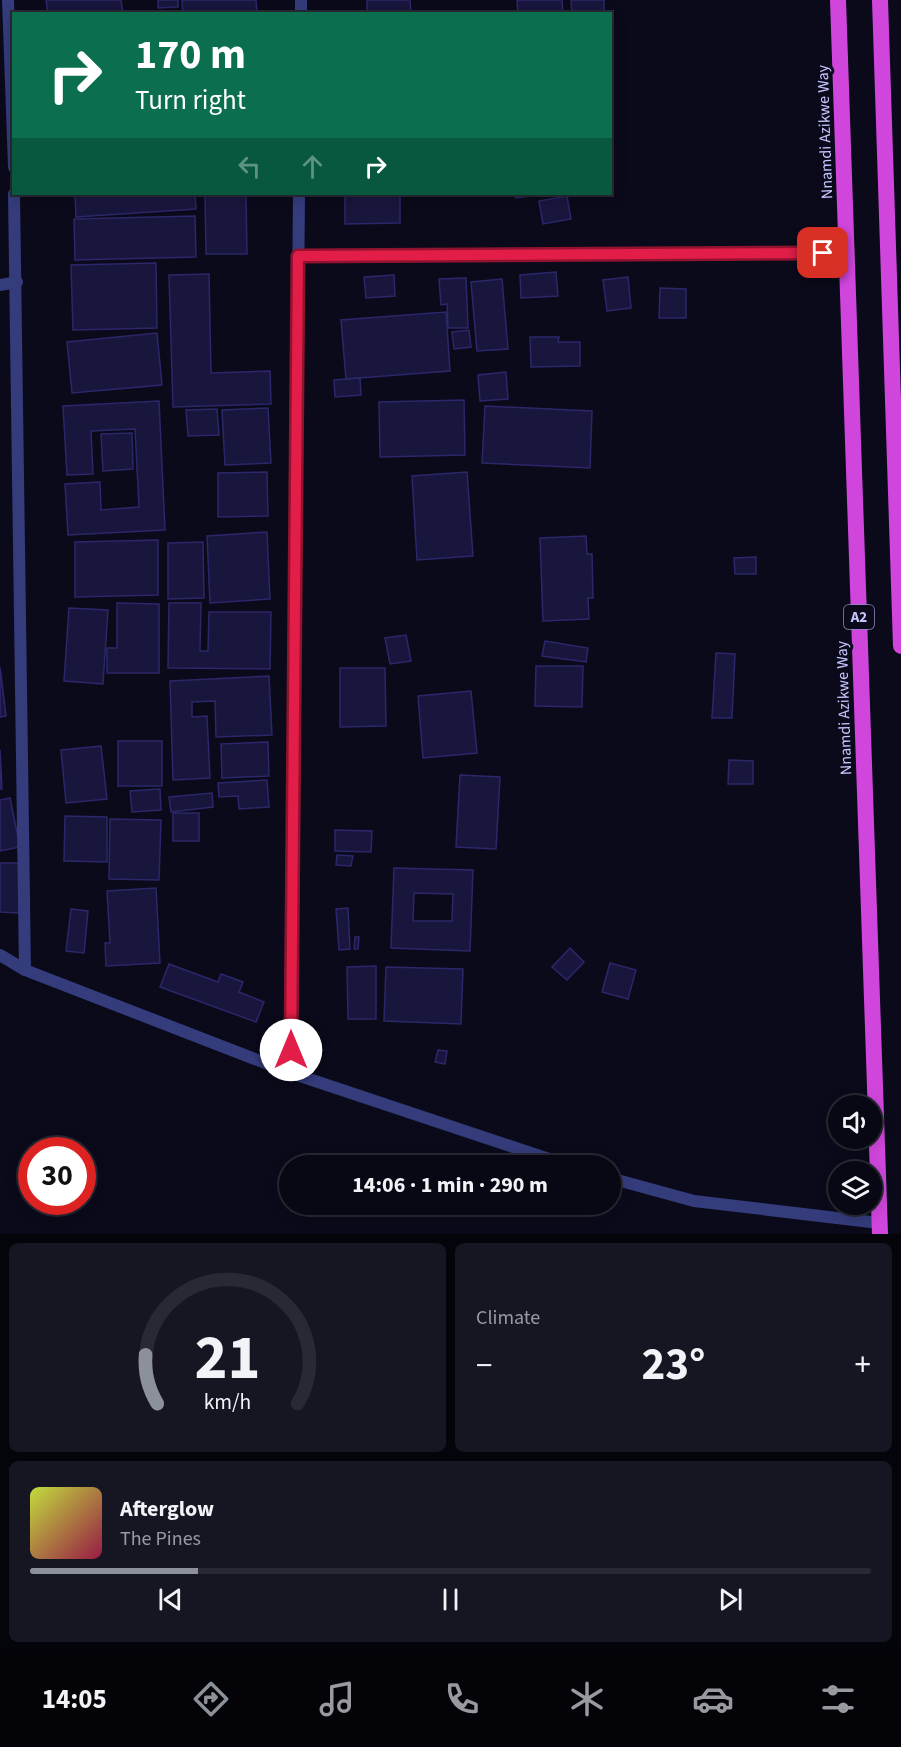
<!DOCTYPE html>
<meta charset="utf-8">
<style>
:root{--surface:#080814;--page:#161622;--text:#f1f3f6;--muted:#989aa0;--line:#292934;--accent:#8c9099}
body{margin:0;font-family:"Source Sans 3",sans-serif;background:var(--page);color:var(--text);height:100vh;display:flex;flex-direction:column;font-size:22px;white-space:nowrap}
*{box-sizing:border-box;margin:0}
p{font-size:20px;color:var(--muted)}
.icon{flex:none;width:33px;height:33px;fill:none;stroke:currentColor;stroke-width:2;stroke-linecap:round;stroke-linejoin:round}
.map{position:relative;height:1234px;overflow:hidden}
.drawer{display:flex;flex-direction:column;gap:9px;padding:9px;background:#04040b;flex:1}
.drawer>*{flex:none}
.guide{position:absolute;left:12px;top:12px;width:600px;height:183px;border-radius:0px;box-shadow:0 3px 15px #0003,0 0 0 2px var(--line);background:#0b6e4f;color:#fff;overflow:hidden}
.fabs{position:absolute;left:828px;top:1095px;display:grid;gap:12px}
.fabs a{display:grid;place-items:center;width:54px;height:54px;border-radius:50%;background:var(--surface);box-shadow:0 3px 15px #0003,0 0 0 2px var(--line);font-size:30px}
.speed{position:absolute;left:18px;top:1137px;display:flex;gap:12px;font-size:30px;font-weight:700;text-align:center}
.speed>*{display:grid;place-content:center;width:78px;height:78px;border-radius:50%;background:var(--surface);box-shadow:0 3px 15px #0003,0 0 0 2px var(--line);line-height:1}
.speed .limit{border:9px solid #d22;background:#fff;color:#111}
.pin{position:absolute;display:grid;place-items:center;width:51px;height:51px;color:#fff;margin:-26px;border-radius:12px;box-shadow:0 3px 9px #0006}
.me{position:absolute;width:66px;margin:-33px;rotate:0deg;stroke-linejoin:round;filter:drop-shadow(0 0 4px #0008)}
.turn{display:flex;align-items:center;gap:21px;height:126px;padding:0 24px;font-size:27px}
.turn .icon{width:78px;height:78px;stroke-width:2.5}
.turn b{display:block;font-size:42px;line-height:51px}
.lanes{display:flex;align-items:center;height:57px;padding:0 24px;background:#0003;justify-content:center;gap:30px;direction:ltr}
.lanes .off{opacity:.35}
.big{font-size:45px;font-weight:700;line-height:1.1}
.drawer .widget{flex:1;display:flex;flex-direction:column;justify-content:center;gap:9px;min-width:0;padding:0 21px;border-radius:9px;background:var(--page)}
.drawer .dial{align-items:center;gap:0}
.dial svg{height:156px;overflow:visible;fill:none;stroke:var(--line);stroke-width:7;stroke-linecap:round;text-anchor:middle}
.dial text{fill:var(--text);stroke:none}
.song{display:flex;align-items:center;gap:18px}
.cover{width:72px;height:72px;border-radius:9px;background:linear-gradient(135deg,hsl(70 70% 55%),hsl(340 70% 35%))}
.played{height:6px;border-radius:3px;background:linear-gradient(90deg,var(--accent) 20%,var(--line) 20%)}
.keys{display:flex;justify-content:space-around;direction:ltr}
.heat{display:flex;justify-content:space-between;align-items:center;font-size:33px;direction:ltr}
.drawer .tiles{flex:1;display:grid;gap:9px;grid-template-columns:1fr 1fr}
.widget:last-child{grid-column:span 2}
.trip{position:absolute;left:279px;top:1155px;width:342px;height:60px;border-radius:30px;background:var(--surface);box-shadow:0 3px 15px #0003,0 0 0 2px var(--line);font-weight:700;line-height:60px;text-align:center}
.dock{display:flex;height:96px;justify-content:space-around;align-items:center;background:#030308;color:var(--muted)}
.dock .icon{width:42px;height:42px}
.dock .active{color:var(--accent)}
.dock b{font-size:27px;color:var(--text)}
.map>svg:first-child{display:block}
</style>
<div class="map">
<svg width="901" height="1234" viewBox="0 0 901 1234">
<rect width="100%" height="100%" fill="#0b0a1b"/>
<g fill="#18163d" stroke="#2b276a" stroke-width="1.5" fill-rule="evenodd">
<path d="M46,0h75l2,14h-75z"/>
<path d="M158,0h20v7l-20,1z"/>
<path d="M182,0h74l1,14h-74z"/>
<path d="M367,0h43l1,14h-44z"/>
<path d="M517,0h45l1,14h-45z"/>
<path d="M571,0h33v14h-32z"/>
<path d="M75,194h120l1,15 -120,8z"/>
<path d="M205,194h41l1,60h-41z"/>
<path d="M345,194h55v29l-55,1z"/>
<path d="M515,194h28l-27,4z"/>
<path d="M567,196l4,23 -28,5 -4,-23z"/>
<path d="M195,216l1,41 -121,3 -1,-41z"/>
<path d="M156,263l1,65 -84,2 -2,-65z"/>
<path d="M556,272l2,24 -37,2 -1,-23z"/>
<path d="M209,274l2,99 59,-2 1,33 -98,3 -4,-132z"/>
<path d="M394,275l1,21 -29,2 -2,-21z"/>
<path d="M628,277l3,31 -24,3 -4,-31z"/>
<path d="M466,278l2,50h-20l-1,-24 -6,1 -2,-26z"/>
<path d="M502,279l6,70 -31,2 -6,-69z"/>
<path d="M660,288l26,1v29h-27z"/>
<path d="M446,312l4,59 -104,8 -5,-59z"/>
<path d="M469,330l2,17 -17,2 -2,-17z"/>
<path d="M157,333l5,52 -90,8 -5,-51z"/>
<path d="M530,337h29l-1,5h22v24l-49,1z"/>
<path d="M506,372l2,27 -28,2 -2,-26z"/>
<path d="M360,378l1,17 -26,2 -1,-17z"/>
<path d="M464,400l1,55 -85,2 -1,-55z"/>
<path d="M159,401l6,129 -97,5 -3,-51 35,-2 1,28 38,-3 -4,-78 -44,2 2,43 -26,1 -4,-69z"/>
<path d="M485,406l107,5 -2,57 -108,-5z"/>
<path d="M268,408l3,55 -46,2 -3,-55z"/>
<path d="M217,409l2,26 -31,1 -2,-26z"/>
<path d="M132,433l1,36 -30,2 -2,-37z"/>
<path d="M267,472l1,44 -50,1v-44z"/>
<path d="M467,472l6,84 -56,4 -5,-84z"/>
<path d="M267,532l3,67 -60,4 -3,-67z"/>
<path d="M586,536l1,18h5l1,44h-5l1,21 -46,2 -3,-83z"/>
<path d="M158,540v55l-83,2v-55z"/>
<path d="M203,542l1,56 -36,1v-56z"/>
<path d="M756,557v17h-21l-1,-16z"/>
<path d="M117,603l42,1v69h-52v-25h10z"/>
<path d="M169,603h32l-1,48h8l1,-39h62l-1,57 -102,-1z"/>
<path d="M69,608l39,2 -5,74 -39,-3z"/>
<path d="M406,635l5,26 -21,3 -5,-26z"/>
<path d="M545,641l43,7 -2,14 -44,-6z"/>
<path d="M716,653l19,1 -3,64h-20z"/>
<path d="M536,666h47l-1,41 -47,-1z"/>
<path d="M0,667l6,49 -6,1z"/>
<path d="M340,668h45l1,58 -46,1z"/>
<path d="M269,676l3,59 -56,2 -1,-36 -23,1v15l15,-1 3,62 -37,2 -3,-99z"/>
<path d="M471,691l6,62 -54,5 -5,-62z"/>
<rect x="118" y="741" width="44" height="45"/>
<path d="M268,742l1,34 -47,2 -1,-34z"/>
<path d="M101,746l6,53 -41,4 -5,-53z"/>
<path d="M0,750l2,39h-2z"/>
<path d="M729,760l24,1v23h-25z"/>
<path d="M460,775l40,2 -4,72 -40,-2z"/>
<path d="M267,780l2,27 -30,2 -1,-13 -19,1 -1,-14z"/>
<path d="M160,789l1,21 -29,2 -2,-21z"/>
<path d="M212,793l1,14 -42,5 -2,-15z"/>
<path d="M10,798l10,49 -20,4v-51z"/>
<rect x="173" y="813" width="26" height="28"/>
<path d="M65,816l42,1v45l-43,-1z"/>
<path d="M110,819l51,1 -2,60 -50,-1z"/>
<path d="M335,830l37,1 -1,21 -36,-1z"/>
<path d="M337,855l16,1 -2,10 -15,-1z"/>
<path d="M0,863h21l-1,50 -20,-1z"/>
<path d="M394,868l79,2 -3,81 -79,-3zM414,893l39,1 -1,27h-39z"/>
<path d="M156,888l4,75 -54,3 -1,-23h5l-3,-52z"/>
<path d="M348,908l2,41 -11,1 -3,-41z"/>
<path d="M71,909l17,2 -4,42 -18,-2z"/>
<path d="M355,937h4l-1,12h-4z"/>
<path d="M570,948l14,14 -17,18 -15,-13z"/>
<path d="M610,963l26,7 -8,29 -26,-7z"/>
<path d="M169,964l49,18 3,-8 22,8 -4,10 25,10 -8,20 -96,-35z"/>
<path d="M376,966v53h-28l-1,-52z"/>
<path d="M386,967l77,2 -2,55 -77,-3z"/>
<path d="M438,1050l9,1 -2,13 -10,-2z"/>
</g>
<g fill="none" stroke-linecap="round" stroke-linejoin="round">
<g stroke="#343c7c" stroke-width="12">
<path d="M8,0l6,167"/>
<path d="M301,14v-14"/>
<path d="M14,194l11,776"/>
<path d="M298,256l549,-3"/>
<path d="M0,285l17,-3"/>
<path d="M0,955l25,15 266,103 279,93"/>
<path d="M291,1073l8,-879"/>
<path d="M610,1178l84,23 185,22"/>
</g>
<g stroke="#d046dc" stroke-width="16">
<path d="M838,0l42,1234"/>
<path d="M880,0l21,646"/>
</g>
</g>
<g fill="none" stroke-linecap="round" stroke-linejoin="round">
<g stroke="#92132f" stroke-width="15">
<path id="route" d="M291,1050l7,-794 525,-3"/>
</g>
<use href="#route" stroke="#e11d48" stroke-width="10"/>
</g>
<g text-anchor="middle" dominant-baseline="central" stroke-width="6" stroke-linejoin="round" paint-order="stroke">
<rect fill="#0b0a1b" stroke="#8d8ebb" stroke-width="1.5" x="844" y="605" width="30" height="24" rx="4.5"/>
<g font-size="15" font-weight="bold" fill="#c5c7ff">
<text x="859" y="617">A2</text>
</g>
<g font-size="16" fill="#c5c7ff" stroke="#0b0a1b">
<text transform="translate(825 132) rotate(-92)">Nnamdi Azikwe Way</text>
<text transform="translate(844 708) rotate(-92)">Nnamdi Azikwe Way</text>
</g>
</g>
</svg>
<div class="fabs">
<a><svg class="icon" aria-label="sound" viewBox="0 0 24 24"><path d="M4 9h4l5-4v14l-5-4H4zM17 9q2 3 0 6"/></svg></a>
<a><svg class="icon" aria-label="layers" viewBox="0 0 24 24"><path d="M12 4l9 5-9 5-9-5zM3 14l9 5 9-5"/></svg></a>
</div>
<div class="speed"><div class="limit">30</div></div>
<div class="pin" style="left:823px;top:253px;background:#d93025"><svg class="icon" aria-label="arrive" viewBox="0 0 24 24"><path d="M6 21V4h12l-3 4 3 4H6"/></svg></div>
<svg class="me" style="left:291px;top:1050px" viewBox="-20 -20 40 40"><circle r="19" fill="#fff"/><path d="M0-13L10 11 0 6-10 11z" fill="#e11d48"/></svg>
<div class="trip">14:06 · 1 min · 290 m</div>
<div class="guide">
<div class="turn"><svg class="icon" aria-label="right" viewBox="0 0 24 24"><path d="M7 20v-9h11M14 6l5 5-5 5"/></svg><div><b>170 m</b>Turn right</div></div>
<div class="lanes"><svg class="icon off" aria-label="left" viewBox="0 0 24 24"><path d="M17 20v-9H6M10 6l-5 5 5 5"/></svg><svg class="icon off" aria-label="ahead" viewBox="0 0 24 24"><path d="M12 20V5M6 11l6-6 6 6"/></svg><svg class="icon" aria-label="right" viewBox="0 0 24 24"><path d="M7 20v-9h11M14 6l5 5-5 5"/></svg></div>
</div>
</div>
<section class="drawer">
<div class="tiles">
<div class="widget dial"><svg viewBox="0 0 100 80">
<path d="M14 69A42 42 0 1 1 86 69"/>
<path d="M14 69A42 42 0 0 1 8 44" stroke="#8c9099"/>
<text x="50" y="56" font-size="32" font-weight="700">21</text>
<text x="50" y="72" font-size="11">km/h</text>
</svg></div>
<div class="widget"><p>Climate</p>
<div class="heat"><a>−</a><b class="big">23°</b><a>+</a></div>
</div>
<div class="widget">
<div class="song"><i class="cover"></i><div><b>Afterglow</b><p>The Pines</p></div></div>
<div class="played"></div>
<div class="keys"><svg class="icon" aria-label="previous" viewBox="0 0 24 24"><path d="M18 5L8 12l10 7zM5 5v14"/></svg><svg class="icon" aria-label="pause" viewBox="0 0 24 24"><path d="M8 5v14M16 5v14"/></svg><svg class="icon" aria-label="next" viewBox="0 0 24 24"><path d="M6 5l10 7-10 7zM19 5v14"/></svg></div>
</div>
</div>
</section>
<nav class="dock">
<b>14:05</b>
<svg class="icon active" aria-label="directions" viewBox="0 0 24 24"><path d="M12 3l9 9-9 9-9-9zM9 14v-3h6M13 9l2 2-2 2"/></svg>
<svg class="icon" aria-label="music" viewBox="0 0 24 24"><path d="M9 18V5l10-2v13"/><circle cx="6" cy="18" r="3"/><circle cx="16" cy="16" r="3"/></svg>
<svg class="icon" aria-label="phone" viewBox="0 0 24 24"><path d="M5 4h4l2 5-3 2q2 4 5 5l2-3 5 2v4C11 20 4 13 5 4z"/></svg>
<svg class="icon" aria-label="climate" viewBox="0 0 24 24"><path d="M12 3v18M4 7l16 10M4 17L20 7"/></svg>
<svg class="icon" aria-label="car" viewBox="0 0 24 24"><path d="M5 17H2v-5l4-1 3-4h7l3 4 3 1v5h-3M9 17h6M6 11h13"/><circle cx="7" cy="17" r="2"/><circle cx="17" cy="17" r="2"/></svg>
<svg class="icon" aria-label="filters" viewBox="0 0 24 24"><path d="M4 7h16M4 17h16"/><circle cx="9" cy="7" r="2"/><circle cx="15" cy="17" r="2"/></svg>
</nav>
